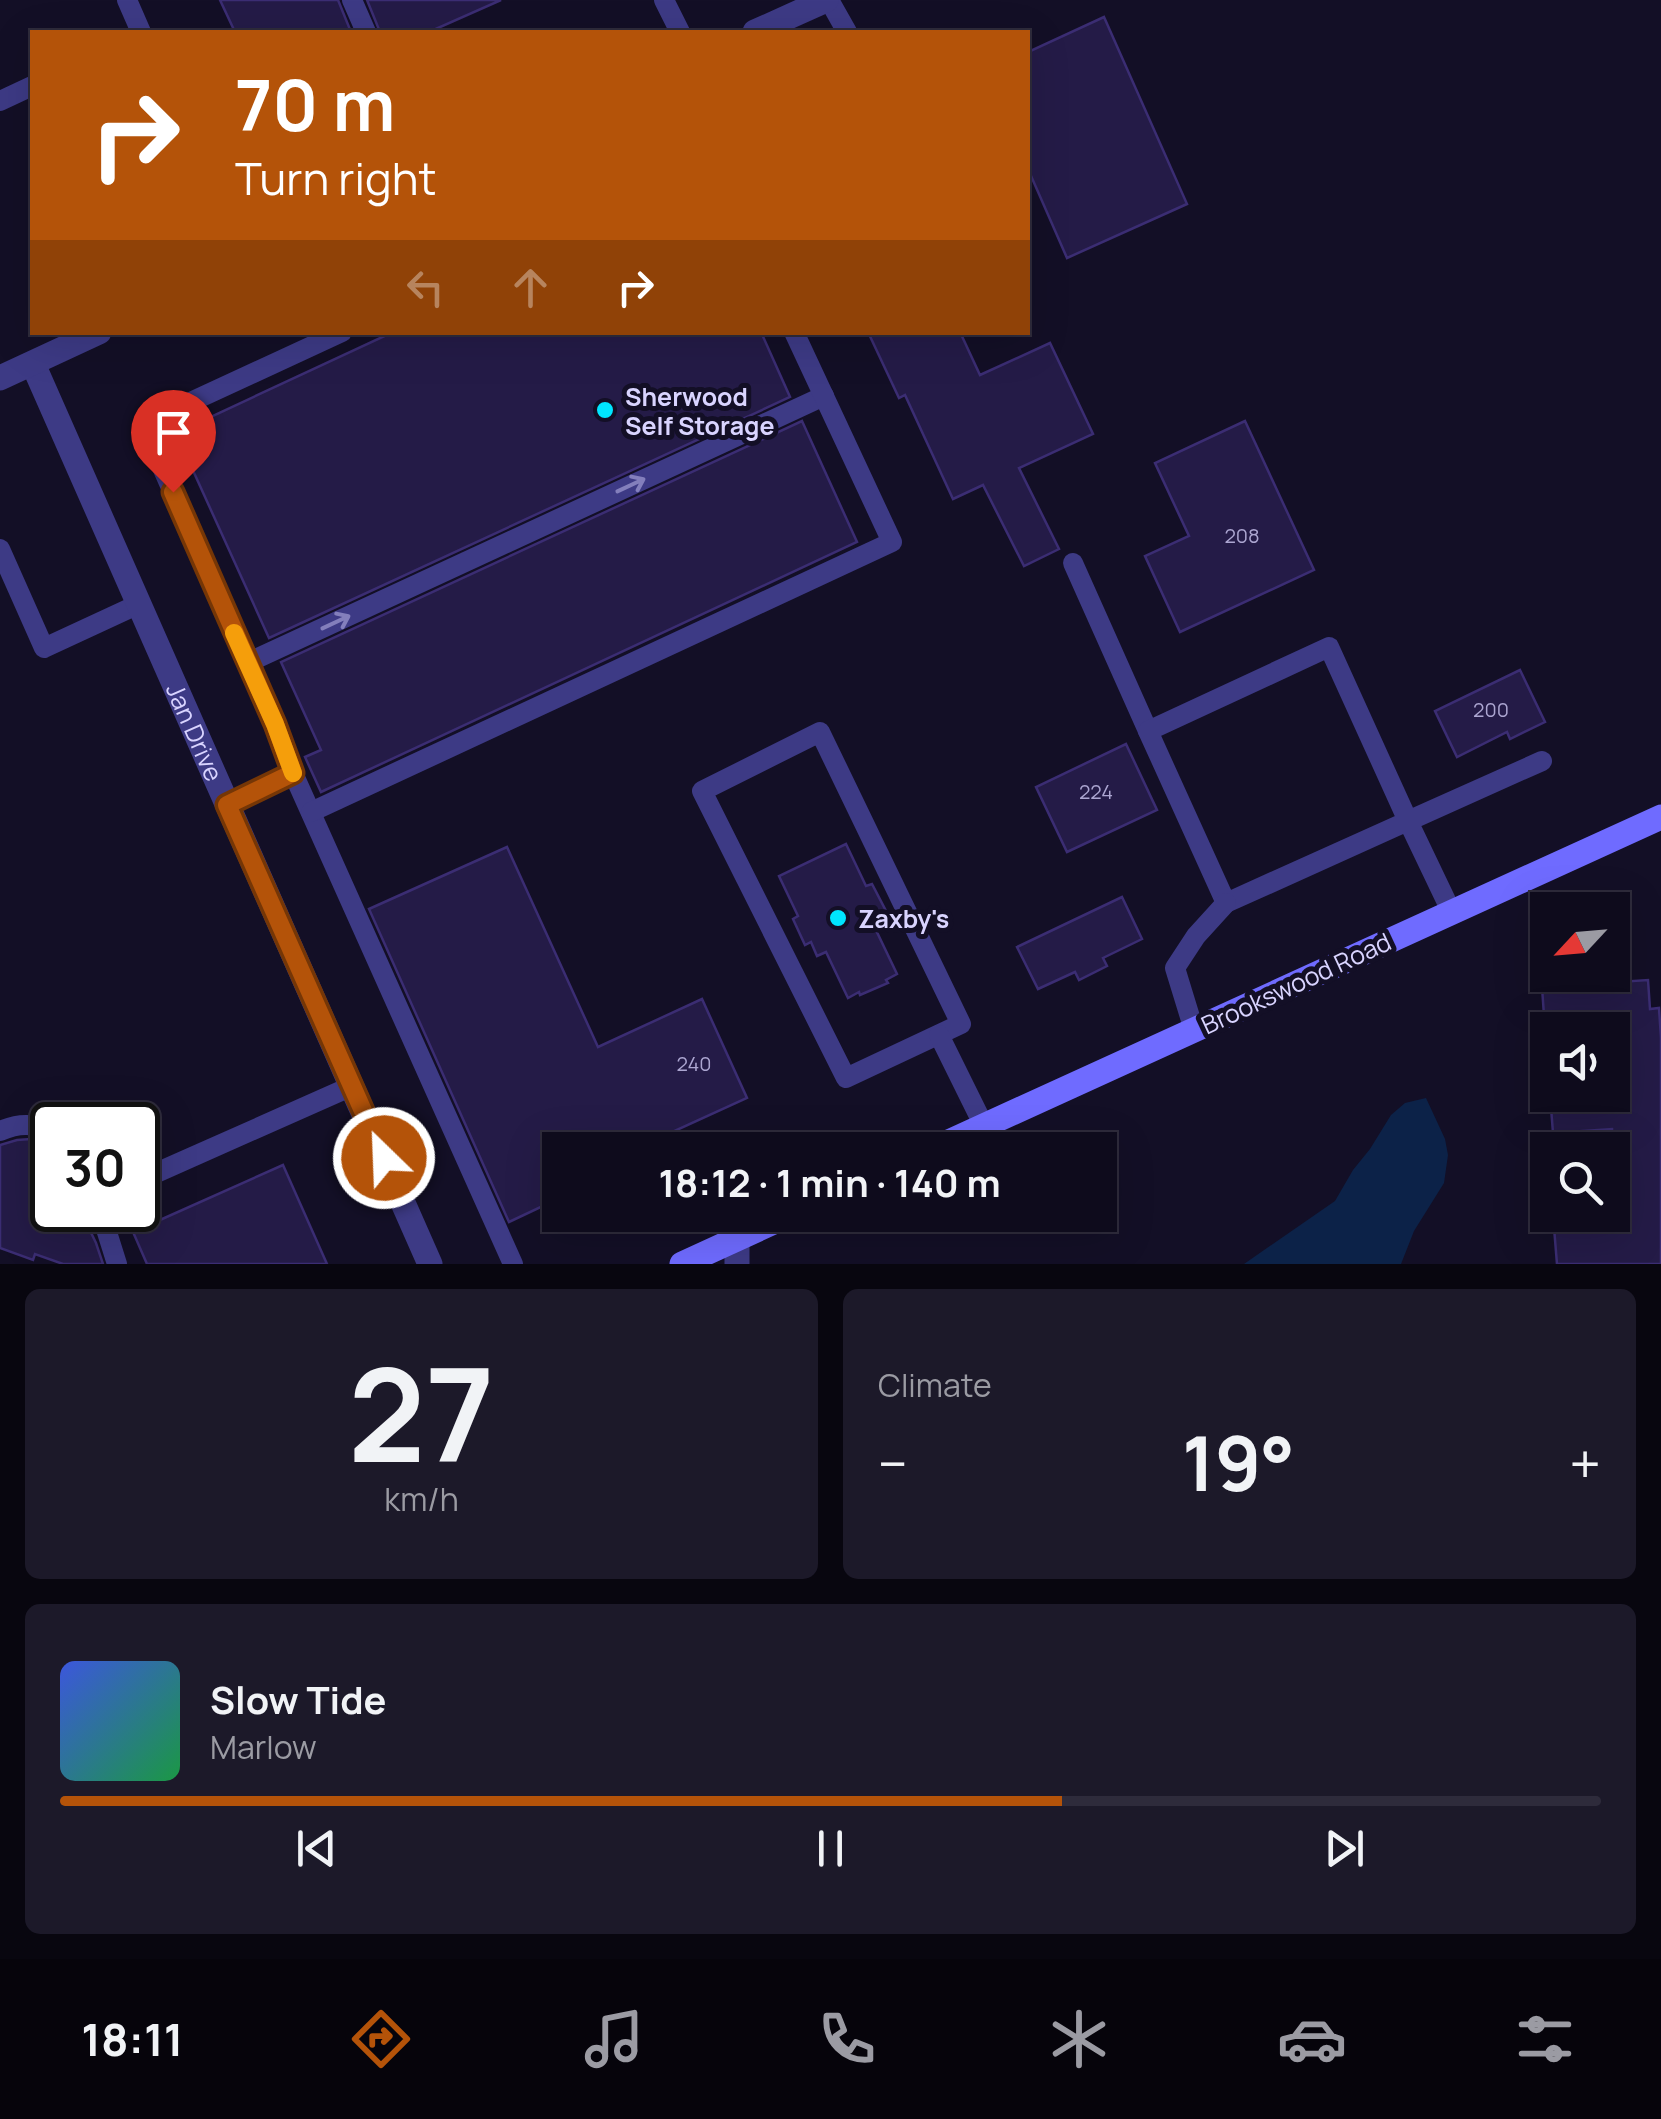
<!DOCTYPE html>
<meta charset="utf-8">
<style>
:root{--surface:#0e0b1c;--page:#1c1929;--text:#f1f3f6;--muted:#9b9ba3;--line:#2e2b3b;--accent:#b45309}
body{margin:0;font-family:Manrope,sans-serif;background:var(--page);color:var(--text);height:100vh;display:flex;flex-direction:column;font-size:38px;white-space:nowrap}
*{box-sizing:border-box;margin:0}
p{font-size:32px;color:var(--muted)}
.icon{flex:none;width:55px;height:55px;fill:none;stroke:currentColor;stroke-width:2;stroke-linecap:round;stroke-linejoin:round}
.map{position:relative;height:1264px;overflow:hidden}
.sheet{display:flex;flex-direction:column;gap:25px;padding:25px;background:#08060f;flex:1}
.sheet>*{flex:none}
.hud{position:absolute;left:30px;top:30px;width:1000px;height:305px;border-radius:0px;box-shadow:0 10px 40px #0002,0 0 0 2px var(--line);background:#b45309;color:#fff;overflow:hidden}
.needle{width:65px;rotate:244deg}
.tools{position:absolute;left:1530px;top:892px;display:grid;gap:20px}
.tools a{display:grid;place-items:center;width:100px;height:100px;border-radius:0px;background:var(--surface);box-shadow:0 10px 40px #0002,0 0 0 2px var(--line);font-size:50px}
.speed{position:absolute;left:30px;top:1102px;display:flex;gap:20px;font-size:50px;font-weight:700;text-align:center}
.speed>*{display:grid;place-content:center;width:130px;height:130px;border-radius:50%;background:var(--surface);box-shadow:0 10px 40px #0002,0 0 0 2px var(--line);line-height:1}
.speed .limit{border:5px solid #111;border-radius:15px;background:#fff;color:#111}
.pin{position:absolute;display:grid;place-items:center;width:85px;height:85px;color:#fff;margin:-102px -42px;border-radius:50% 50% 50% 0;rotate:-45deg;box-shadow:0 0 10px #0007}
.pin .icon{rotate:45deg}
.me{position:absolute;width:110px;margin:-55px;rotate:336deg;stroke-linejoin:round;filter:drop-shadow(0 0 8px #0008)}
.turn{display:flex;align-items:center;gap:35px;height:210px;padding:0 40px;font-size:45px}
.turn .icon{width:130px;height:130px;stroke-width:2.5}
.turn b{display:block;font-size:70px;line-height:85px}
.lanes{display:flex;align-items:center;height:95px;padding:0 40px;background:#0003;justify-content:center;gap:50px;direction:ltr}
.lanes .off{opacity:.35}
.big{font-size:75px;font-weight:700;line-height:1.1}
.sheet .card{flex:1;display:flex;flex-direction:column;justify-content:center;gap:15px;min-width:0;padding:0 35px;border-radius:15px;background:var(--page)}
.sheet .dial{align-items:center;gap:0}
.dial b{font-size:130px;line-height:1}
.song{display:flex;align-items:center;gap:30px}
.cover{width:120px;height:120px;border-radius:15px;background:linear-gradient(135deg,hsl(230 70% 55%),hsl(140 70% 35%))}
.played{height:10px;border-radius:5px;background:linear-gradient(90deg,var(--accent) 65%,var(--line) 65%)}
.keys{display:flex;justify-content:space-around;direction:ltr}
.heat{display:flex;justify-content:space-between;align-items:center;font-size:55px;direction:ltr}
.sheet .tiles{flex:1;display:grid;gap:25px;grid-template-columns:1fr 1fr}
.card:last-child{grid-column:span 2}
.trip{position:absolute;left:542px;top:1132px;width:575px;height:100px;border-radius:0px;background:var(--surface);box-shadow:0 10px 40px #0002,0 0 0 2px var(--line);font-weight:700;line-height:100px;text-align:center}
.menu{display:flex;height:160px;justify-content:space-around;align-items:center;background:#06040b;color:var(--muted)}
.menu .icon{width:70px;height:70px}
.menu .current{color:var(--accent)}
.menu b{font-size:45px;color:var(--text)}
.map>svg:first-child{display:block}
</style>
<div class="map">
<svg width="1661" height="1264" viewBox="0 0 1661 1264">
<rect width="100%" height="100%" fill="#130f26"/>
<path fill="#0c2248" d="M1426,1098l19,41 3,16 -4,28 -30,48 -13,33h-157l91,-63 18,-31 17,-21 21,-34 14,-12z"/>
<g fill="#241b47" stroke="#3b2d73" stroke-width="2.5">
<path d="M220,0h118l13,32h-116z"/>
<path d="M367,0h134l-72,32h-49z"/>
<path d="M1104,17l83,187 -120,54 -39,-89v-117z"/>
<path d="M393,332h368l29,65 -521,241 -93,-205z"/>
<path d="M868,332h92l20,43 70,-32 43,91 -74,34 40,81 -35,17 -41,-81 -30,14 -48,-104 -6,3z"/>
<path d="M802,421l55,121 -536,250 -16,-35 16,-7 -40,-88z"/>
<path d="M1245,421l69,149 -134,62 -35,-76 44,-20 -34,-73z"/>
<path d="M1520,670l25,52 -35,17 -3,-7 -50,25 -22,-46z"/>
<path d="M1126,744l31,66 -90,42 -31,-65z"/>
<path d="M846,844l20,42 6,-2 14,27 -7,3 5,10 -9,4 22,46 -11,6 2,3 -28,12 -1,-3 -11,6 -22,-46 -9,4 -6,-14 -6,3 -12,-26 5,-3 -19,-40z"/>
<path d="M507,847l91,200 104,-48 45,99 -114,52h-73v48l-51,24 -140,-313z"/>
<path d="M1122,897l20,42 -39,19 4,8 -28,14 -4,-8 -37,17 -21,-42z"/>
<path d="M1648,980l2,29 9,-1 2,30v226h-104l-4,-49h59v-86l-59,4 -3,-38h62v-65h-67l-3,-43z"/>
<path d="M31,1139l12,6 9,8v57h28l16,33 7,21h-40l-28,-10 -2,6 -33,-12v-103l17,-5z"/>
<path d="M283,1165l44,99h-180l-14,-32z"/>
</g>
<g fill="none" stroke-linecap="round" stroke-linejoin="round">
<g stroke="#3d3a85" stroke-width="20">
<path d="M127,0l14,32"/>
<path d="M352,0l14,32"/>
<path d="M664,0l16,32"/>
<path d="M829,0l18,32"/>
<path d="M0,101l32,-15"/>
<path d="M0,549l44,99 95,-44"/>
<path d="M1073,563l75,168"/>
<path d="M247,663l577,-267"/>
<path d="M820,732l141,292 -115,54 -144,-287z"/>
<path d="M293,773l-18,-49 -132,-300 199,-92"/>
<path d="M227,805l66,-32 220,491"/>
<path d="M311,812l581,-270 -98,-210"/>
<path d="M1451,911l-43,-90 -182,82 -78,-172 181,-84 79,174 134,-60"/>
<path d="M1194,1030l-19,-62 21,-32 30,-33"/>
<path d="M939,1035l45,91"/>
<path d="M0,1131c19,-8 35,-9 52,3"/>
<path d="M138,1181l214,-95"/>
<path d="M100,1210l17,54"/>
</g>
<g stroke="#3d3a85" stroke-width="25">
<path d="M755,32l71,-32"/>
<path id="s1" d="M33,364l397,900"/>
<path d="M0,378l99,-46"/>
<path d="M737,1264v-25"/>
</g>
<g stroke="#6f6bff" stroke-width="25">
<path d="M931,1150l730,-333"/>
<path d="M682,1264l107,-49"/>
</g>
</g>
<defs><path id="oneway-shaft" d="M-6 0H5M1.5-3L5.5 0L1.5 3" fill="none" stroke-width="1.6" stroke-linecap="round" stroke-linejoin="round" transform="scale(2.5)"/></defs>
<g stroke="#837fbc">
<use href="#oneway-shaft" transform="translate(631 485) rotate(-25)"/>
<use href="#oneway-shaft" transform="translate(336 622) rotate(-25)"/>
</g>
<g fill="none" stroke-linecap="round" stroke-linejoin="round">
<g stroke="#753606" stroke-width="25">
<path id="route" d="M173,492l102,232 18,49 -66,32 157,353"/>
</g>
<use href="#route" stroke="#b45309" stroke-width="18"/>
<path stroke="#f59e0b" stroke-width="18" d="M234,633l41,91 18,49"/>
</g>
<g fill="#00e5ff" stroke="#130f26" stroke-width="4">
<circle cx="605" cy="410" r="10"/>
<circle cx="838" cy="918" r="10"/>
</g>
<g text-anchor="middle" dominant-baseline="central" stroke-width="10" stroke-linejoin="round" paint-order="stroke">
<g font-size="20" fill="#aca6d1">
<text x="1242" y="535">208</text>
<text x="1491" y="709">200</text>
<text x="1096" y="791">224</text>
<text x="694" y="1063">240</text>
</g>
<g font-size="25" font-weight="bold" fill="#d9d4ff" stroke="#130f26" text-anchor="start">
<text x="625" y="396">Sherwood<tspan x="625" dy="29">Self Storage</tspan></text>
<text x="858" y="918">Zaxby's</text>
</g>
<g font-size="25" fill="#d9d4ff" stroke="#130f26">
<text stroke="none"><textPath href="#s1" startOffset="402">Jan Drive</textPath></text>
<text transform="translate(1296 983) rotate(-25)">Brookswood Road</text>
</g>
</g>
</svg>
<div class="tools">
<a><svg class="needle" viewBox="-14 -14 28 28"><path d="M0-13l5 13h-10z" fill="#e53935"/><path d="M0 13l5-13h-10z" fill="#9b9ba3"/></svg></a>
<a><svg class="icon" aria-label="sound" viewBox="0 0 24 24"><path d="M4 9h4l5-4v14l-5-4H4zM17 9q2 3 0 6"/></svg></a>
<a><svg class="icon" aria-label="search" viewBox="0 0 24 24"><circle cx="10" cy="10" r="6"/><path d="M15 15l6 6"/></svg></a>
</div>
<div class="speed"><div class="limit">30</div></div>
<div class="pin" style="left:173px;top:492px;background:#d93025"><svg class="icon" aria-label="arrive" viewBox="0 0 24 24"><path d="M6 21V4h12l-3 4 3 4H6"/></svg></div>
<svg class="me" style="left:384px;top:1158px" viewBox="-20 -20 40 40"><circle r="17" fill="#b45309" stroke="#fff" stroke-width="3"/><path d="M0-11L8 9 0 5-8 9z" fill="#fff"/></svg>
<div class="trip">18:12 · 1 min · 140 m</div>
<div class="hud">
<div class="turn"><svg class="icon" aria-label="right" viewBox="0 0 24 24"><path d="M7 20v-9h11M14 6l5 5-5 5"/></svg><div><b>70 m</b>Turn right</div></div>
<div class="lanes"><svg class="icon off" aria-label="left" viewBox="0 0 24 24"><path d="M17 20v-9H6M10 6l-5 5 5 5"/></svg><svg class="icon off" aria-label="ahead" viewBox="0 0 24 24"><path d="M12 20V5M6 11l6-6 6 6"/></svg><svg class="icon" aria-label="right" viewBox="0 0 24 24"><path d="M7 20v-9h11M14 6l5 5-5 5"/></svg></div>
</div>
</div>
<section class="sheet">
<div class="tiles">
<div class="card dial"><b>27</b><p>km/h</p></div>
<div class="card"><p>Climate</p>
<div class="heat"><a>−</a><b class="big">19°</b><a>+</a></div>
</div>
<div class="card">
<div class="song"><i class="cover"></i><div><b>Slow Tide</b><p>Marlow</p></div></div>
<div class="played"></div>
<div class="keys"><svg class="icon" aria-label="previous" viewBox="0 0 24 24"><path d="M18 5L8 12l10 7zM5 5v14"/></svg><svg class="icon" aria-label="pause" viewBox="0 0 24 24"><path d="M8 5v14M16 5v14"/></svg><svg class="icon" aria-label="next" viewBox="0 0 24 24"><path d="M6 5l10 7-10 7zM19 5v14"/></svg></div>
</div>
</div>
</section>
<nav class="menu">
<b>18:11</b>
<svg class="icon current" aria-label="directions" viewBox="0 0 24 24"><path d="M12 3l9 9-9 9-9-9zM9 14v-3h6M13 9l2 2-2 2"/></svg>
<svg class="icon" aria-label="music" viewBox="0 0 24 24"><path d="M9 18V5l10-2v13"/><circle cx="6" cy="18" r="3"/><circle cx="16" cy="16" r="3"/></svg>
<svg class="icon" aria-label="phone" viewBox="0 0 24 24"><path d="M5 4h4l2 5-3 2q2 4 5 5l2-3 5 2v4C11 20 4 13 5 4z"/></svg>
<svg class="icon" aria-label="climate" viewBox="0 0 24 24"><path d="M12 3v18M4 7l16 10M4 17L20 7"/></svg>
<svg class="icon" aria-label="car" viewBox="0 0 24 24"><path d="M5 17H2v-5l4-1 3-4h7l3 4 3 1v5h-3M9 17h6M6 11h13"/><circle cx="7" cy="17" r="2"/><circle cx="17" cy="17" r="2"/></svg>
<svg class="icon" aria-label="filters" viewBox="0 0 24 24"><path d="M4 7h16M4 17h16"/><circle cx="9" cy="7" r="2"/><circle cx="15" cy="17" r="2"/></svg>
</nav>
